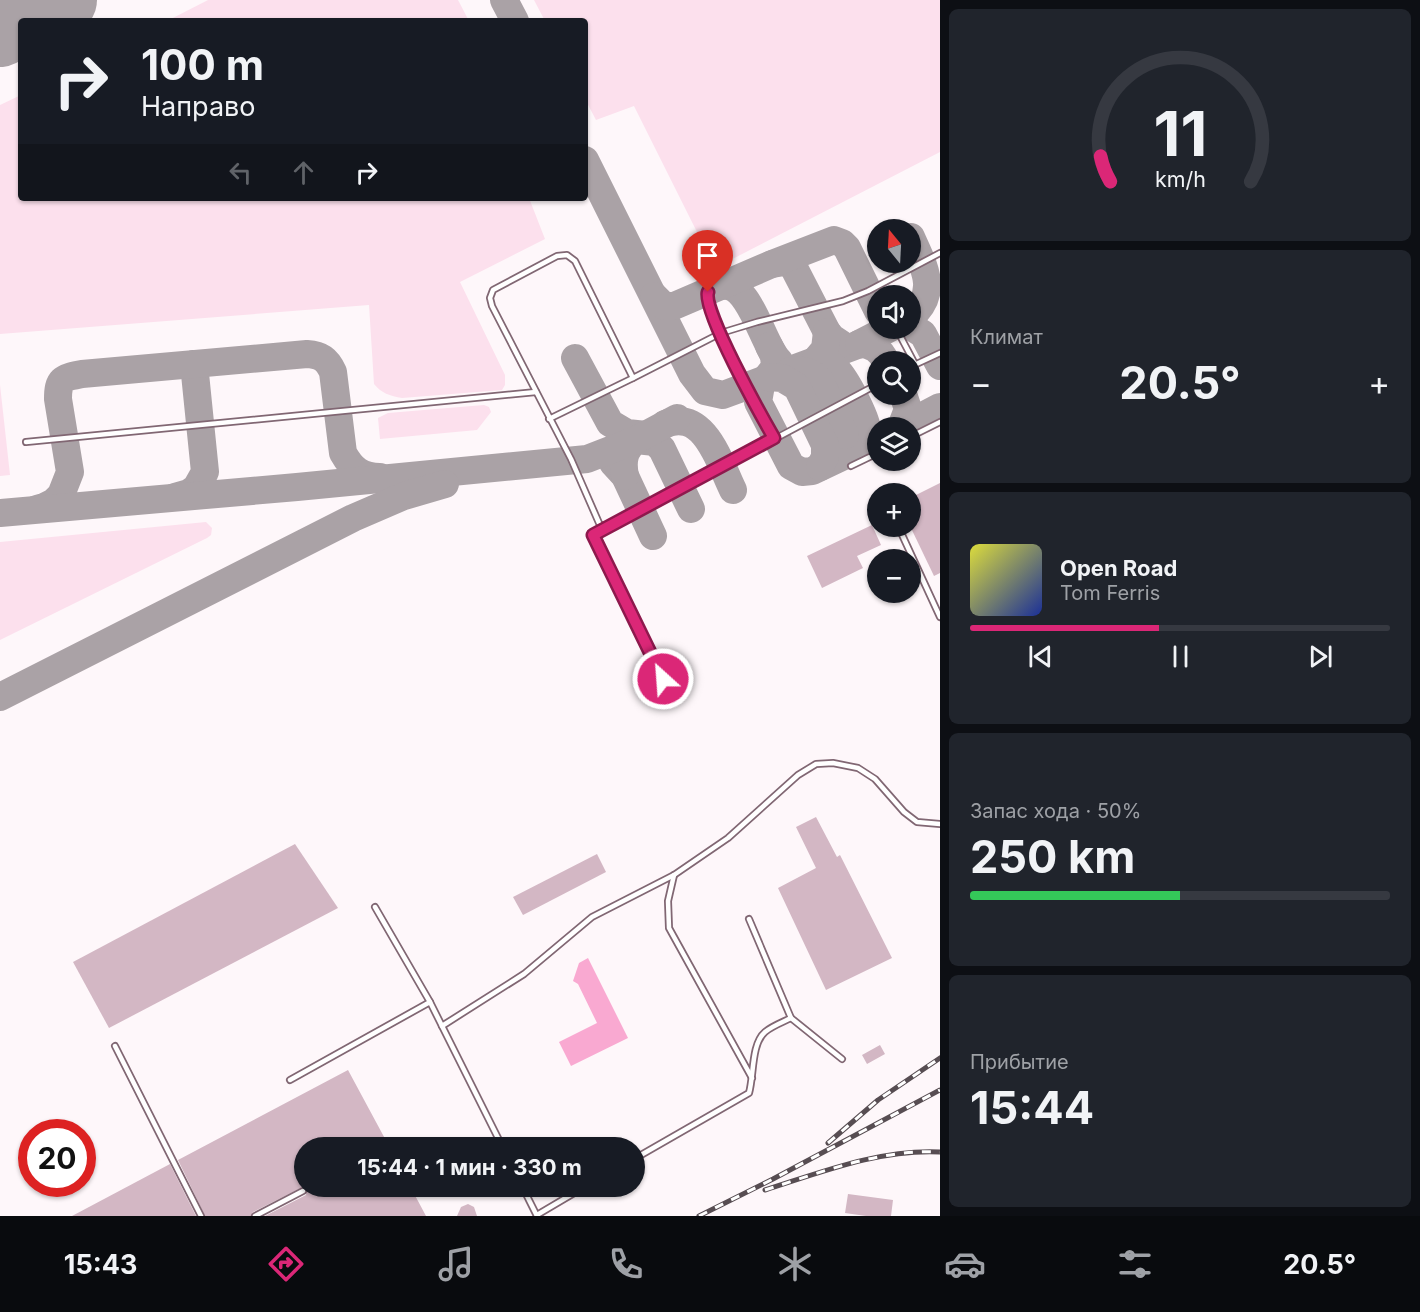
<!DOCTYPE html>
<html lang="ru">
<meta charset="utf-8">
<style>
:root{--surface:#171b24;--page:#20242c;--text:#f1f3f6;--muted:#9ea1a6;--line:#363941;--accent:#db2777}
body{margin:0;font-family:Inter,sans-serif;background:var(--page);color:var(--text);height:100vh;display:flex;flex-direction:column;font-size:22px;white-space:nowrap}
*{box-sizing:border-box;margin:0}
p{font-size:20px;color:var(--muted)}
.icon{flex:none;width:33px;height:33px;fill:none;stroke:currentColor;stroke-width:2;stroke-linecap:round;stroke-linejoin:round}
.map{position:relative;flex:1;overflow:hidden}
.drawer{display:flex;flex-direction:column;gap:9px;padding:9px;background:#0d0f14;width:480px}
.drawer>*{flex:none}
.hud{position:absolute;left:18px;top:18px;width:570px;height:183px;border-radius:6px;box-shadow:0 2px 4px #0004;background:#171b24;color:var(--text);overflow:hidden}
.needle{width:39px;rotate:342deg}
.controls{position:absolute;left:867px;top:219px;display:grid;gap:12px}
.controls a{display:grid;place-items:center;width:54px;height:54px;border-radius:50%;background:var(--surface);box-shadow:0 2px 4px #0004;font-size:30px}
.speed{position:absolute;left:18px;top:1119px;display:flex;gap:12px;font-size:30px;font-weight:700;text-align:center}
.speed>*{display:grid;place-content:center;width:78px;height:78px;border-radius:50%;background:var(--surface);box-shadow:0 2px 4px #0004;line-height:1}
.speed .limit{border:9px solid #d22;background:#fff;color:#111}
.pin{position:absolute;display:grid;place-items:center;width:51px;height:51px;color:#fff;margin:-62px -26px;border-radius:50% 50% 50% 0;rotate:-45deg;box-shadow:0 0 6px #0007}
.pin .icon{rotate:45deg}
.me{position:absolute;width:66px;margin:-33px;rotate:334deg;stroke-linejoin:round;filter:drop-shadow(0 0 4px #0008)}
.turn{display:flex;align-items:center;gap:21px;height:126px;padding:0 24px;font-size:27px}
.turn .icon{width:78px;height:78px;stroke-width:2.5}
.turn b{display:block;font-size:42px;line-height:51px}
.lanes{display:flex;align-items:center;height:57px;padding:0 24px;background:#0003;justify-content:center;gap:30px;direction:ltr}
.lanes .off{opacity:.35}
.big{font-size:45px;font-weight:700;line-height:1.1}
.drawer .widget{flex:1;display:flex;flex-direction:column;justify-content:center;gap:9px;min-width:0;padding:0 21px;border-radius:9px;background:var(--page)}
.drawer .dial{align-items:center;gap:0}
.dial svg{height:156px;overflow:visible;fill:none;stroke:var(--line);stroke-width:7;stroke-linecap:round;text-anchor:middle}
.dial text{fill:var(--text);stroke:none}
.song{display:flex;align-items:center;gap:18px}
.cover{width:72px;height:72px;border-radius:9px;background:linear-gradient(135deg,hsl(60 70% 55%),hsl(230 70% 35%))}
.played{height:6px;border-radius:3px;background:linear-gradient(90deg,var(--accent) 45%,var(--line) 45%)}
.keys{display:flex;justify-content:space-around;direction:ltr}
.heat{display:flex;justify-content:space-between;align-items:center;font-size:33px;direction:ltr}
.charge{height:9px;border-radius:4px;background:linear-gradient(90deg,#34c759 50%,var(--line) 0)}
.trip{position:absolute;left:294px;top:1137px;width:351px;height:60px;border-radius:30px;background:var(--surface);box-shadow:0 2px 4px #0004;font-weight:700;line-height:60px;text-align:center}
.menu{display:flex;height:96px;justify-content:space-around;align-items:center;background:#090b0e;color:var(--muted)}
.menu .icon{width:42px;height:42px}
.menu .current{color:var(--accent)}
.menu b{font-size:27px;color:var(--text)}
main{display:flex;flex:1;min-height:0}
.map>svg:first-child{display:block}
</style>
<main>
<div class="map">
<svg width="940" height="1216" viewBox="0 0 940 1216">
<rect width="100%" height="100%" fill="#fef7fa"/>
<g fill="#fce0ed">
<path d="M208,0h250l11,21h-302z"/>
<path d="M534,0h406v152l-225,116 -81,-162 -38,14 -11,-21v-78h-40z"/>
<path d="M21,95v103h508l16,41 -85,43 45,93v10l-3,5 -100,8c-12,-2 -21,-5 -28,-14l-5,-79 -369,29v-229z"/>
<path d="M0,385l10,90 -10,1z"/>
<path d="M484,405l5,2 2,5 -14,18 -97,9 -2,-21 10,-5z"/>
<path d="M206,522l6,6 -1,7 -4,3 -207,102v-98z"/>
</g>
<path fill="#f9a9d1" d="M588,958l40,80 -57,28 -12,-24 38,-19 -19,-39 -5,-3 6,-18z"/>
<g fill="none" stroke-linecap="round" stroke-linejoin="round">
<g stroke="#aaa2a6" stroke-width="28">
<path d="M504,0l11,21"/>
<path d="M585,160l107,214 13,17 18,4 132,-49 35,-18"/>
<path d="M772,264l12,-2 9,4 34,66 5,6 9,6"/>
<path d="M722,286c28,-5 40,58 57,75"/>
<path d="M654,296l10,10h10l98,-42 62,-24 8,3 5,5 31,63"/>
<path d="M910,318c30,-26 14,-51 1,-81"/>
<path d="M910,326l13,8 17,32"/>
<path d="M827,332l-2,17 -10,12c8,2 16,3 22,9 9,9 29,47 30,59 1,19 -17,27 -33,22"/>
<path d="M859,344c13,0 22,6 27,18"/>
<path d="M769,346l5,10 1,11 -14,18 -3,17 33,64 11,6 10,-1 40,-19"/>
<path d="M575,358l35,65 17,10 19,2"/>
<path d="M790,371c13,-2 22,0 30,10l25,54"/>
<path d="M768,377l14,1 15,9 28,58v12l-5,10"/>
<path d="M665,424c40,-16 55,40 68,66"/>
<path d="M901,427l7,-18 -5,-15"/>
<path d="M900,428l40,-21"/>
<path d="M613,463l12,13 28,60"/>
<path d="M625,476c-3,-15 -1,-26 11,-36l19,2 7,7 29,60"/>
<path d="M175,497l14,-4 7,-5 9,-16 -11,-108"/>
<path d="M37,509l7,-2 10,-5 7,-7 9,-23 -12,-73c0,-21 5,-21 24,-25l225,-20c14,1 20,5 26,18l10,81c9,16 18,24 37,24"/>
<path d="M0,513l297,-26 290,-28 49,-19 41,-22"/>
<path d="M0,697l353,-179 51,-22 41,-12"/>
</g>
<path stroke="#aaa2a6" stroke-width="70" d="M0,32l62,-32"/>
</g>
<g fill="#d3b7c4">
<path d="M940,483v90l-6,3 -24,-50v-28z"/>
<path d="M872,525l9,20 -24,11 6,12 -41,20 -15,-32z"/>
<path d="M816,817l21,40 3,-2 52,103 -66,32 -48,-102 38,-20 -20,-41z"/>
<path d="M295,844l43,64 -229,120 -36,-66z"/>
<path d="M597,854l9,18 -83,43 -10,-18z"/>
<path d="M880,1045l5,9 -18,10 -5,-9z"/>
<path d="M348,1070l42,78h-86v38h106l16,30h-161l41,-21 1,-6 -4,-2 -50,25 -2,4h-46l-27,-56z"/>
<path d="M170,1164l26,52h-124z"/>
<path d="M848,1194l45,6 -2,16h-25l-21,-3z"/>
<path d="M468,1204l6,3 3,9h-20l4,-9z"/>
</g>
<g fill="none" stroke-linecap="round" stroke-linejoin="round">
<g stroke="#816773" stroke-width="8">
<g id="lane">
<path d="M708,292c-6,18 54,124 66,146"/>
<path d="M896,328l19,36"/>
<path d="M910,367l30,-14"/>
<path d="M878,384l-269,143 -5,1 -5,-5 -28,-64 -79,-153 -2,-8 3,-8 64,-34 10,-1 8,6 58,117 88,-45 36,-11 86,-21 25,-10 72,-38"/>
<path d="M549,419l84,-41"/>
<path d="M910,437l30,-15"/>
<path d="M26,442l510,-50"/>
<path d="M851,466l27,-13"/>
<path d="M881,491l2,3"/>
<path d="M898,526l42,91"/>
<path d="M607,528l-14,7 80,164"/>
<path d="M674,875l-6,26 1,27 83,150"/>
<path d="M375,907l55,95 73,146"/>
<path d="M791,1018l51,41"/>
<path d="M442,1026l82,-52 68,-57 82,-42 54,-37 70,-63 18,-11 17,-1 25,5 17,11 29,33 13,10 23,2"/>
<path d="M115,1046l86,170"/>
<path d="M290,1080l140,-78"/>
<path d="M634,1159l115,-66c5,-17 2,-49 16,-61 7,-6 18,-10 26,-14l-42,-99"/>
<path d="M522,1186l15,30"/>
<path d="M537,1215l49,-29"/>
<path d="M255,1216l48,-25"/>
</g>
</g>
<use href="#lane" stroke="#fff" stroke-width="4.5"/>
<g stroke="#574d52" stroke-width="5">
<g id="rail">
<path d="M828,1143l50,-43 62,-42"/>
<path d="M765,1190c57,-18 115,-41 175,-38"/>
<path d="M699,1216l74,-37 167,-89"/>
</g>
</g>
<use href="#rail" stroke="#fff" stroke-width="3" stroke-dasharray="9" stroke-linecap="butt"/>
</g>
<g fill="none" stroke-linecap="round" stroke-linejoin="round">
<g stroke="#8e194d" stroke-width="15">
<path id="route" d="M663,679l-70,-144 181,-97c-12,-21 -72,-128 -66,-146"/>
</g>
<use href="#route" stroke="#db2777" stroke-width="10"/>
</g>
</svg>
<div class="controls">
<a><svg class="needle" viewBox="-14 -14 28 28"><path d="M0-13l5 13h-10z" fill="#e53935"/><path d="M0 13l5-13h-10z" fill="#9ea1a6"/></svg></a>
<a><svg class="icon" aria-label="sound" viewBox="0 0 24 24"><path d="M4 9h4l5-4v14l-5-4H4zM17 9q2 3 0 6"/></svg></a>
<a><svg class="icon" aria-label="search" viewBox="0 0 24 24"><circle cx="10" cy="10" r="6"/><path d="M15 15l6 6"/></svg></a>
<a><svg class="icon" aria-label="layers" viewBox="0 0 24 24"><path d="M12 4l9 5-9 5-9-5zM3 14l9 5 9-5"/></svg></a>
<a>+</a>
<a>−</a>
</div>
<div class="speed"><div class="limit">20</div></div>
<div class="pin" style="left:708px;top:292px;background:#d93025"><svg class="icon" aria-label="arrive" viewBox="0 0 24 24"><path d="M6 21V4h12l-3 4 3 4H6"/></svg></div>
<svg class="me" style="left:663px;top:679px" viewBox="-20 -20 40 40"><circle r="17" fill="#db2777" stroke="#fff" stroke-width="3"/><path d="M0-11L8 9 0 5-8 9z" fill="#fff"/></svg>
<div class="trip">15:44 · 1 мин · 330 m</div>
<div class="hud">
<div class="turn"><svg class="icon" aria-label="right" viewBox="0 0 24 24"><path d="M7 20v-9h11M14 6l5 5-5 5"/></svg><div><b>100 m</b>Направо</div></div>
<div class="lanes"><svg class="icon off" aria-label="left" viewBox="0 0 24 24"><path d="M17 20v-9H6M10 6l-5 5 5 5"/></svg><svg class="icon off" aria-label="ahead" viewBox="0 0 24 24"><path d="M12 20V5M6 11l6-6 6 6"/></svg><svg class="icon" aria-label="right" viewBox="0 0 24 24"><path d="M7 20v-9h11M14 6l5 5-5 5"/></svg></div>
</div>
</div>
<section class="drawer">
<div class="widget dial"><svg viewBox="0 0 100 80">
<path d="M14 69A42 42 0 1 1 86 69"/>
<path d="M14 69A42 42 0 0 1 9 56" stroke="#db2777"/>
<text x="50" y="56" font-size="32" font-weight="700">11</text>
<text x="50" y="72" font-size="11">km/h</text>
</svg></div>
<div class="widget"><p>Климат</p>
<div class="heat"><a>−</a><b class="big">20.5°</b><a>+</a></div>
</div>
<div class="widget">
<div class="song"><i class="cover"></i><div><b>Open Road</b><p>Tom Ferris</p></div></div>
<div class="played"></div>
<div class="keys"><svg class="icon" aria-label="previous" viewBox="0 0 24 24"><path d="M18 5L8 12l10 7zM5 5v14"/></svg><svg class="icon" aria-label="pause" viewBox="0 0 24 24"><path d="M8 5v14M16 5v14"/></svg><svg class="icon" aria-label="next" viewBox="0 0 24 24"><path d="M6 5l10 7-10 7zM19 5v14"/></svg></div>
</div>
<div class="widget"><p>Запас хода · 50%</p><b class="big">250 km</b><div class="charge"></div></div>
<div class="widget"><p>Прибытие</p><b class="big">15:44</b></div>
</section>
</main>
<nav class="menu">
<b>15:43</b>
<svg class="icon current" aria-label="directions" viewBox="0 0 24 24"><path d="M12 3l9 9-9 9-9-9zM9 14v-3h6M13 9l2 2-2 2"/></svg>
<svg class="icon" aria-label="music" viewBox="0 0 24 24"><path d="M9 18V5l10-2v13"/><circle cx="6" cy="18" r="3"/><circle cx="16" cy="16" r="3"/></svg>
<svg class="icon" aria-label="phone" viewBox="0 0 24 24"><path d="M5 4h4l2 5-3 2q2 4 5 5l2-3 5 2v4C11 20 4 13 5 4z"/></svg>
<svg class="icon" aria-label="climate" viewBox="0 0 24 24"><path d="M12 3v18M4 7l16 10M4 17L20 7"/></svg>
<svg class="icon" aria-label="car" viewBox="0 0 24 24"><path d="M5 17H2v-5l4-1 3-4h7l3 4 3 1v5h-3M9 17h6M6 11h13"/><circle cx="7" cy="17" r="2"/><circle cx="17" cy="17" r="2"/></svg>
<svg class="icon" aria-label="filters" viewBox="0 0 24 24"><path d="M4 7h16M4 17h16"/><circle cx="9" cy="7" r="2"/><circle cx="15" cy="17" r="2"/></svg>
<b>20.5°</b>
</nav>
